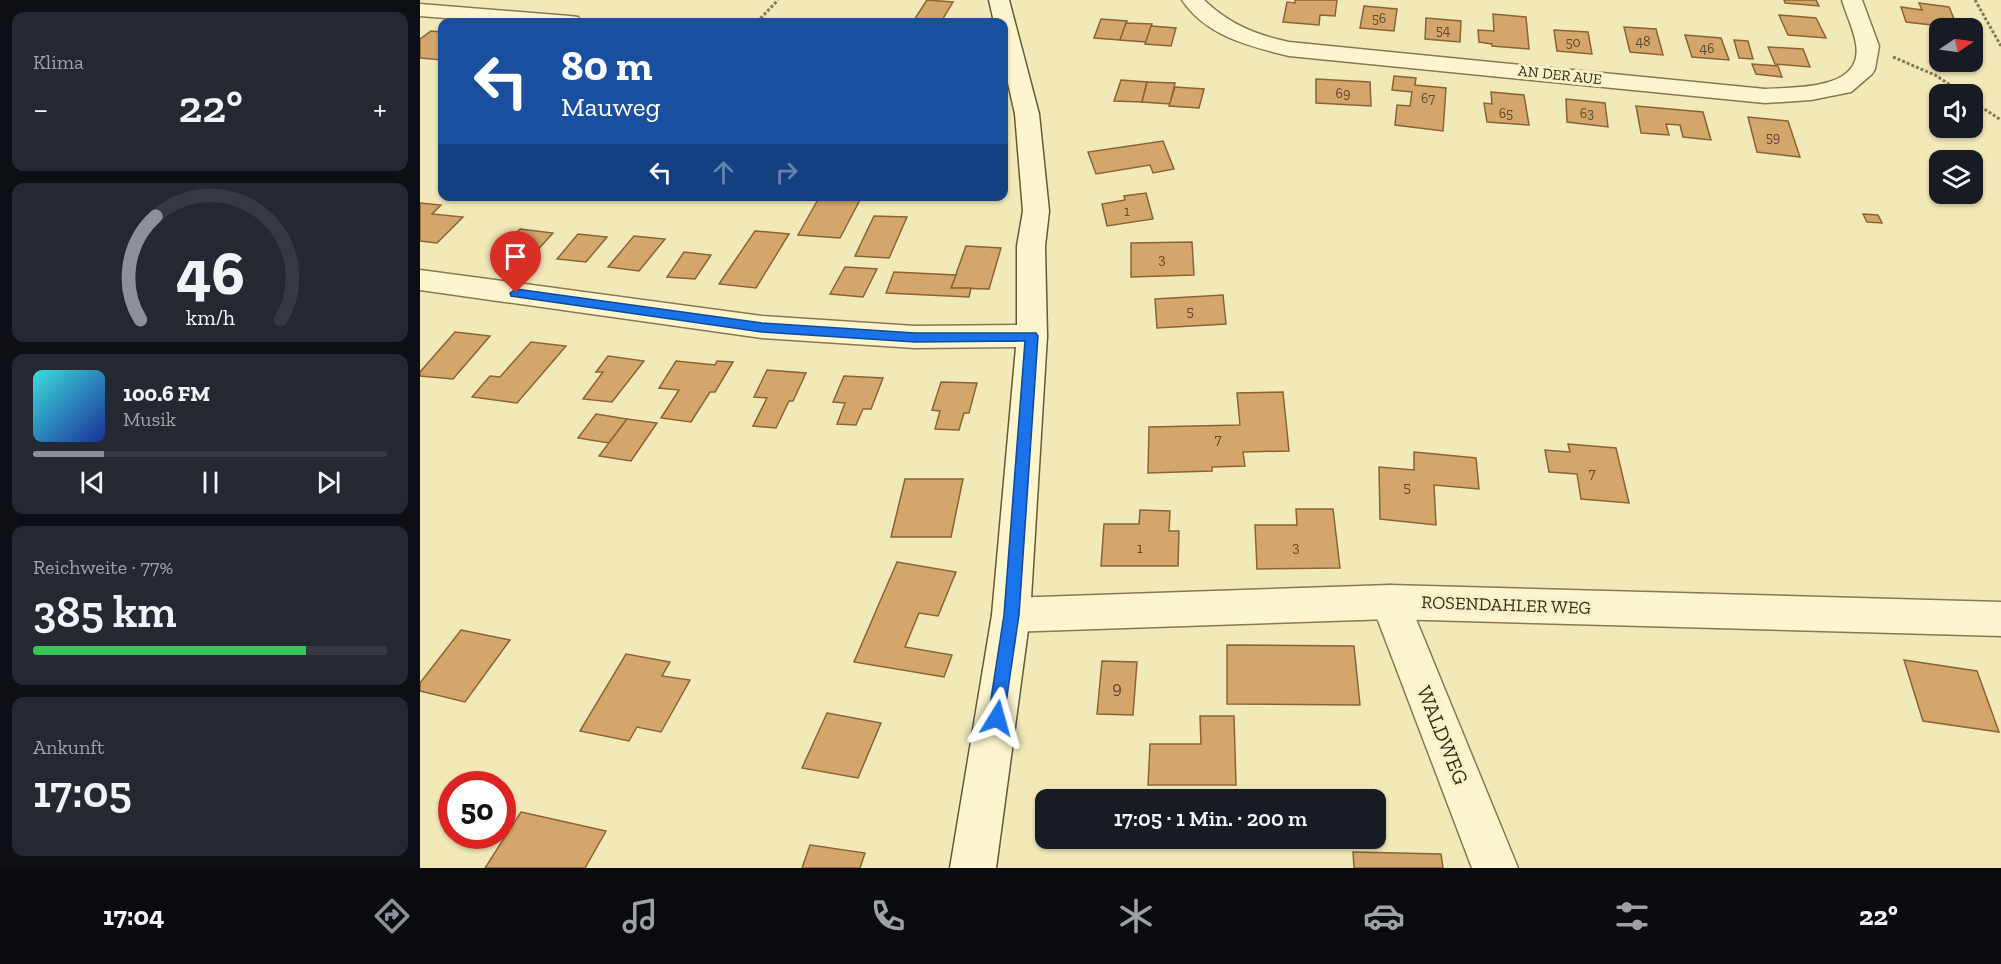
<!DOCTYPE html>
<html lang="de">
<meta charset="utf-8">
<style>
:root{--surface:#171b24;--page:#242831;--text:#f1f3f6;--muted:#9ea1a6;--line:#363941;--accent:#8c9099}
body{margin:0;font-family:"Zilla Slab",serif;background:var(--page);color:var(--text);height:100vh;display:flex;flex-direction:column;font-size:22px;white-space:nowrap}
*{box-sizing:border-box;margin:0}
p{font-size:20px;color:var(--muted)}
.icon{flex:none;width:33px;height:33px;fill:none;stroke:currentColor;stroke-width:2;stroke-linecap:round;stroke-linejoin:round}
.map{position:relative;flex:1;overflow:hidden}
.side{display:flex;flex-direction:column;gap:12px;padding:12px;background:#0d0f14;width:420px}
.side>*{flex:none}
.hud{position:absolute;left:18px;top:18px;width:570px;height:183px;border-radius:12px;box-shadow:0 2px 4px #0004;background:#1a4fa0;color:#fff;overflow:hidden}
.needle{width:39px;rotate:77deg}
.controls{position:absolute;left:1509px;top:18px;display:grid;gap:12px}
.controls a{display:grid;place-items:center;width:54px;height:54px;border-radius:12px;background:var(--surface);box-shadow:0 2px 4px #0004;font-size:30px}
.speed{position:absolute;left:18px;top:771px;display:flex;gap:12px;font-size:30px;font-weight:700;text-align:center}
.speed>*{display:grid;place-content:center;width:78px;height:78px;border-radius:50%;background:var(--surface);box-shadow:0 2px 4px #0004;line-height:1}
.speed .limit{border:9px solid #d22;background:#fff;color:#111}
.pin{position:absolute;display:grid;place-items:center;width:51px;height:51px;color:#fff;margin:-62px -26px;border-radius:50% 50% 50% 0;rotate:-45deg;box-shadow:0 0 6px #0007}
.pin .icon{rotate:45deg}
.me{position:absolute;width:66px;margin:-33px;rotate:8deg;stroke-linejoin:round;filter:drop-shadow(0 0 4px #0008)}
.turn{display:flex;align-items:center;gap:21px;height:126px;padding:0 24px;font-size:27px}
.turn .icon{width:78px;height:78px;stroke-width:2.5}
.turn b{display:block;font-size:42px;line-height:51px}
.lanes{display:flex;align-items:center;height:57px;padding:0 24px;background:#0003;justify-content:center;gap:30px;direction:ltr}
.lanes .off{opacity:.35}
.big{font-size:45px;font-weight:600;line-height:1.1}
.side .tile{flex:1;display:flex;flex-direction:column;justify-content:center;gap:9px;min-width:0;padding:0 21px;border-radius:12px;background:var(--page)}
.side .dial{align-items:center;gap:0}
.dial svg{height:156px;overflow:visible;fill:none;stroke:var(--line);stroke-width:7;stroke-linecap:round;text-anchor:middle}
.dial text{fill:var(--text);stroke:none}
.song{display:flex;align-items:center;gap:18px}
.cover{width:72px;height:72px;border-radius:9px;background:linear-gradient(135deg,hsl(180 70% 55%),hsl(230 70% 35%))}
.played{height:6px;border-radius:3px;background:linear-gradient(90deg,var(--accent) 20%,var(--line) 20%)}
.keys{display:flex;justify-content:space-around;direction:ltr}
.heat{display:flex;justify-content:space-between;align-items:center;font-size:33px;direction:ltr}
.charge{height:9px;border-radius:4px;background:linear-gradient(90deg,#34c759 77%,var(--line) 0)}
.trip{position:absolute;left:615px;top:789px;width:351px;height:60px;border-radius:12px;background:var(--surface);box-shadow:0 2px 4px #0004;font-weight:600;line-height:60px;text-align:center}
.menu{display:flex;height:96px;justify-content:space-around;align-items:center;background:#090b0e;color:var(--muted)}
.menu .icon{width:42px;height:42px}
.menu .on{color:var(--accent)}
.menu b{font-size:27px;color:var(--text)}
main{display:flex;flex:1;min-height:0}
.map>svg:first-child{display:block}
</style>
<main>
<section class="side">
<div class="tile"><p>Klima</p>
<div class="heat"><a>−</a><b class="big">22°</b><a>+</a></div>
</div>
<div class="tile dial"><svg viewBox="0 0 100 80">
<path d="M14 69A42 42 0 1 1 86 69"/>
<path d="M14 69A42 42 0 0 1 22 16" stroke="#8c9099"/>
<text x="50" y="56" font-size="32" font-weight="700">46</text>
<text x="50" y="72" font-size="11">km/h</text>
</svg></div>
<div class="tile">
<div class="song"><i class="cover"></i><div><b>100.6 FM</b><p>Musik</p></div></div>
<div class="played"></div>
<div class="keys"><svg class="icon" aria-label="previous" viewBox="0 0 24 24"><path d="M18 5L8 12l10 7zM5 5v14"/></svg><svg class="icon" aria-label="pause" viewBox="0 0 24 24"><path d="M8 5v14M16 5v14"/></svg><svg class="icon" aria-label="next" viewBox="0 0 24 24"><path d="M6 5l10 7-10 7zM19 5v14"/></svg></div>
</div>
<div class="tile"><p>Reichweite · 77%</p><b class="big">385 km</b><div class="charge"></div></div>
<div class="tile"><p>Ankunft</p><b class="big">17:05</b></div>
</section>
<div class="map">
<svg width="1581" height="868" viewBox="0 0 1581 868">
<rect width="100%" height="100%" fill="#f2e9b9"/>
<g fill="#d4a66b" stroke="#8b6436" stroke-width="1.5">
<path d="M507,0l26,2 -12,20 -27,-2z"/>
<path d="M875,0h42l-2,16 -15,-1 -1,10 -36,-3 4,-20 8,1z"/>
<path d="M1364,0h32l3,6 -34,-3z"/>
<path d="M1499,3l30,4 9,21 -52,-6 -5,-15 21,3z"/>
<path d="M944,6l33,3 -3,22 -34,-3z"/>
<path d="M1073,14l33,3 3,32 -37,-3v-2l-13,-2 -1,-12 16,1z"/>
<path d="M1359,15l37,3 10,20 -38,-3z"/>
<path d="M1006,18l35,3 -1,21 -35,-3z"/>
<path d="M681,19l26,2 -7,19 -26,-2z"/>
<path d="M706,23l26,1 -6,18 -26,-2z"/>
<path d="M731,26l25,2 -5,18 -26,-2z"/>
<path d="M1204,27l32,2 7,26 -33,-3z"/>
<path d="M1134,30l34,2 4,22 -35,-3z"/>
<path d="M11,31l11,1v28l-22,-2v-19z"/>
<path d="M1265,35l36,3 8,22 -37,-3z"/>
<path d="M1314,40l14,1 5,18 -14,-1z"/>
<path d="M1348,47l35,2 7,18 -35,-3z"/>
<path d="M1332,64l26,2 4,11 -26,-3z"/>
<path d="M974,76l22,2 -1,7 31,3 -3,43 -48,-6 2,-20 13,1 2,-14 -20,-2z"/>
<path d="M896,79l54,3 1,24 -55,-3z"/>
<path d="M701,80l26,2 -5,20 -28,-1z"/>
<path d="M727,82l28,1 -5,21 -28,-2z"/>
<path d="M755,87l29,2 -5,19 -30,-2z"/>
<path d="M1071,92l33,3 5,30 -42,-3 -3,-19 8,1z"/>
<path d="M1146,99l39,4 3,24 -41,-5z"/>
<path d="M1216,106l67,6 8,28 -28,-3 -3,-12 -14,-1 3,11 -28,-2z"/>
<path d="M1328,117l40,4 12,36 -43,-5z"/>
<path d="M743,141l11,28 -21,4 -3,-8 -54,9 -8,-22z"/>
<path d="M726,193l7,26 -46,7 -5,-22 23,-4 -1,-4z"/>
<path d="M400,196h42l-22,42 -42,-3z"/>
<path d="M0,203l21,2 -9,9 31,3 -26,26 -17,-2z"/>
<path d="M1443,214l15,1 4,8 -15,-1z"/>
<path d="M454,216l33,1 -18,41 -34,-2z"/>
<path d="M100,229l33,4 -21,23 -35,-5z"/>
<path d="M335,231l34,3 -33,54 -37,-4z"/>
<path d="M158,234l29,3 -21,25 -29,-3z"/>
<path d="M214,236l31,3 -26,32 -31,-4z"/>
<path d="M772,242l2,33 -63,2v-34z"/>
<path d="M546,246l35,2 -12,41 -38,-1z"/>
<path d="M264,252l27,3 -16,24 -28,-2z"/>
<path d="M425,267l32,2 -14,28 -33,-3z"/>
<path d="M474,272l62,3 -5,13h20l-2,9 -83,-4z"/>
<path d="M803,295l3,29 -69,4 -2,-29z"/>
<path d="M35,332l35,4 -37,43 -33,-3v-4z"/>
<path d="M111,342l35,4 -49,57 -45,-6 18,-21 10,1z"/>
<path d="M188,356l36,5 -32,41 -29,-3 20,-27h-7z"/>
<path d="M256,361l39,4 2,-4 16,1 -18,30h-5l-19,30 -30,-4 18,-28 -20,-2z"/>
<path d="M347,370l39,3 -13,28h-4l-13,27 -23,-2 14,-28 -13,-1z"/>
<path d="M424,376l39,2 -12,31h-8l-7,16 -19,-1 8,-21 -12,-1z"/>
<path d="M521,382l36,1 -8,30h-5l-5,17 -24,-1 5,-18 -8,-1z"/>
<path d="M863,392l6,59 -46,1 2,14 -33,1v4l-64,2 1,-46 91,-2 -3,-32z"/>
<path d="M176,414l31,5 -18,24 -31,-5z"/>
<path d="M207,419l30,4 -26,38 -32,-5z"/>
<path d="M1148,444l48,4 13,55 -48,-4 -4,-25 -28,-2 -4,-22 25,2z"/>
<path d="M994,452l62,6 3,31 -45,-4 2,40 -56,-6 -1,-52 35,3z"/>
<path d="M485,479h58l-12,58h-60z"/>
<path d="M876,509h37l7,59 -83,1 -2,-44h42z"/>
<path d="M720,510l30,1 -1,20h10l-1,35h-77l3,-42h35z"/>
<path d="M477,562l59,10 -18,44 -19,-3 -14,34 47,8 -8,22 -90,-15z"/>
<path d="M41,630l49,10 -45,62 -45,-11v-8z"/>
<path d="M807,645l127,1 6,59 -133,-1z"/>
<path d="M206,654l44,8 -8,14 28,4 -29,52 -24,-5 -8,14 -49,-10z"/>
<path d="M1484,660l73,11 22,61 -76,-11z"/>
<path d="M682,661l35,1 -4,53 -36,-1z"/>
<path d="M407,713l54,10 -23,55 -56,-10z"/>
<path d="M780,716h34l2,69h-88l2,-41h51z"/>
<path d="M101,812l85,19 -21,37h-100z"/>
<path d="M390,845l55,8 -5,15h-58z"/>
<path d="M933,852l88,2 2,14h-89z"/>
</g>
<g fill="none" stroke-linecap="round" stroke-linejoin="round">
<g stroke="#897852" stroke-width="3">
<g id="minor">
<path d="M762,0h22c25,24 52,35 85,42l476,47c29,-2 99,2 91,-45 -2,-14 -10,-30 -14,-44h20l17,46 -4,23 -3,5 -21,18 -40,8 -46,3 -476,-47c-40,-10 -83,-20 -107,-56z"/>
<path d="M0,4l150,12 8,1 3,5h-85l-76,-6z"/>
<path d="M970,585l13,5 6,12 109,266h-46l-101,-266 6,-12z"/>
</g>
</g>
<g stroke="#897852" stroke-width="3">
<g id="tertiary">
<path d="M0,270l342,46 153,10 117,-1 11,3 4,8 -4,8 -11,3 -117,1 -153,-10 -342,-48z"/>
<path d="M970,585l611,17v34l-611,-17 -379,13 -13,-5 -6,-12 6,-12 13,-5z"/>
</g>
</g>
<g stroke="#6b5836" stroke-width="3">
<path id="secondary" d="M569,0h20l30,114 10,97 -4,35 2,90 -17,279 -34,253h-46l42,-253 25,-279v-90l6,-35 -8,-97 -11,-49v-43h-10z"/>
</g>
<g stroke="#897852" stroke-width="3" stroke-dasharray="3 2" stroke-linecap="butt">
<path d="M1555,0l26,46"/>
<path d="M337,22l21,-22"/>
<path d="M1473,57l42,18 29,19"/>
<path d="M1552,101l29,19"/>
</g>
<use href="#minor" fill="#fcf5cd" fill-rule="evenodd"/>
<use href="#tertiary" fill="#fcf5cd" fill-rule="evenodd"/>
<use href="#secondary" fill="#fcf5cd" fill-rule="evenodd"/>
</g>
<path fill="#1a73e8" stroke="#114b97" stroke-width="1.5" d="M96,289l246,34 153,10h121l2,3 -19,279 -16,108 -6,3 -6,-3 -3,-5 16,-103 21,-274 -110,1 -153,-10 -251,-36 -1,-3z"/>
<g text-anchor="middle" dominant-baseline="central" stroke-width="6" stroke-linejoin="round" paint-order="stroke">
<g font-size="14" fill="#5e4a2e">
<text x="959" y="18">56</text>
<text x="1023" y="30">54</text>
<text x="1223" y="41">48</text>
<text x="1153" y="42">50</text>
<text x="1287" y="48">46</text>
<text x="923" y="93">69</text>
<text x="1008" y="98">67</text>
<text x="1086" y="113">65</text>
<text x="1167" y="113">63</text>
<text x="1353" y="137">59</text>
</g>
<g font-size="15" fill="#372c19" stroke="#f9f2c9">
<text transform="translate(1140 75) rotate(6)">AN DER AUE</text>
</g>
<g font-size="15" fill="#5e4a2e">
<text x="707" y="211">1</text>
<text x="742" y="259">3</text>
<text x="770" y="311">5</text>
<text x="798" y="439">7</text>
<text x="1172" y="473">7</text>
<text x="987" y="487">5</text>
<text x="876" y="547">3</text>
<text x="720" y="548">1</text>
</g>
<g font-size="18" fill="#372c19" stroke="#f9f2c9">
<text transform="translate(1086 605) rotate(2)">ROSENDAHLER WEG</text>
</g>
<g font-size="18" fill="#5e4a2e">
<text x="697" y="688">9</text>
</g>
<g font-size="21" fill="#372c19" stroke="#f9f2c9">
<text transform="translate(1023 735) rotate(68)">WALDWEG</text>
</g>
</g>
</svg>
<div class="controls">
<a><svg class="needle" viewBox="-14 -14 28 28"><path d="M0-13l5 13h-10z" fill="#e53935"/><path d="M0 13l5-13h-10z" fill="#9ea1a6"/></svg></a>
<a><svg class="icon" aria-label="sound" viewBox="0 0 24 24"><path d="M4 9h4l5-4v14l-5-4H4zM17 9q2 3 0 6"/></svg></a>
<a><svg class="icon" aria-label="layers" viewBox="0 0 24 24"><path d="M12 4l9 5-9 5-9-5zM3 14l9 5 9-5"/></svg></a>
</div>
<div class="speed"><div class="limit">50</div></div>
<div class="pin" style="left:96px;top:293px;background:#d93025"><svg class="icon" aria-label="arrive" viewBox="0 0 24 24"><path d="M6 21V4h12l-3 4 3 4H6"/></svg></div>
<svg class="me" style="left:577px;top:718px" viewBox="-20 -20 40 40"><path d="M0-17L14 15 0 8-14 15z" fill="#1a73e8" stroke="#fff" stroke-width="4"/></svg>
<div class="trip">17:05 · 1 Min. · 200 m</div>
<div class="hud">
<div class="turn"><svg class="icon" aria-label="left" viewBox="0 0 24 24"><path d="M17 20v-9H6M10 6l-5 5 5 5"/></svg><div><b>80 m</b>Mauweg</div></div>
<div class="lanes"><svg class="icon" aria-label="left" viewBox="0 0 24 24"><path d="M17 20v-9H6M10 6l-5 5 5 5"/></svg><svg class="icon off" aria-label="ahead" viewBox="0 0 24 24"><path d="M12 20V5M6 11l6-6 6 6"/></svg><svg class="icon off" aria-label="right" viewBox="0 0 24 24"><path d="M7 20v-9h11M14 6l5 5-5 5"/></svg></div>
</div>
</div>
</main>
<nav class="menu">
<b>17:04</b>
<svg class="icon on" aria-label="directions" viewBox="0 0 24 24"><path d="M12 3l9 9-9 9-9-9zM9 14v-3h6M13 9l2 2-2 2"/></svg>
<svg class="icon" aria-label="music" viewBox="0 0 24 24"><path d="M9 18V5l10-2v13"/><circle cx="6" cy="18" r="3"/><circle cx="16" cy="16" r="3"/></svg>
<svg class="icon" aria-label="phone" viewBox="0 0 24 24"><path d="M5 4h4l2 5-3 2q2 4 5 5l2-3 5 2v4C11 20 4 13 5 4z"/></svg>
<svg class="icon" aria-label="climate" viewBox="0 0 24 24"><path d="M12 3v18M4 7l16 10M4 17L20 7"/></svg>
<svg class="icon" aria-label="car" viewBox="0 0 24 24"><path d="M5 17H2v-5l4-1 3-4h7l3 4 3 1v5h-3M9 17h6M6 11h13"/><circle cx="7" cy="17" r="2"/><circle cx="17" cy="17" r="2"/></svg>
<svg class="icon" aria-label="filters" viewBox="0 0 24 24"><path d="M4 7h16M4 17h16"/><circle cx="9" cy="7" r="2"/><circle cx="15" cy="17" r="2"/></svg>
<b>22°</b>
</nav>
